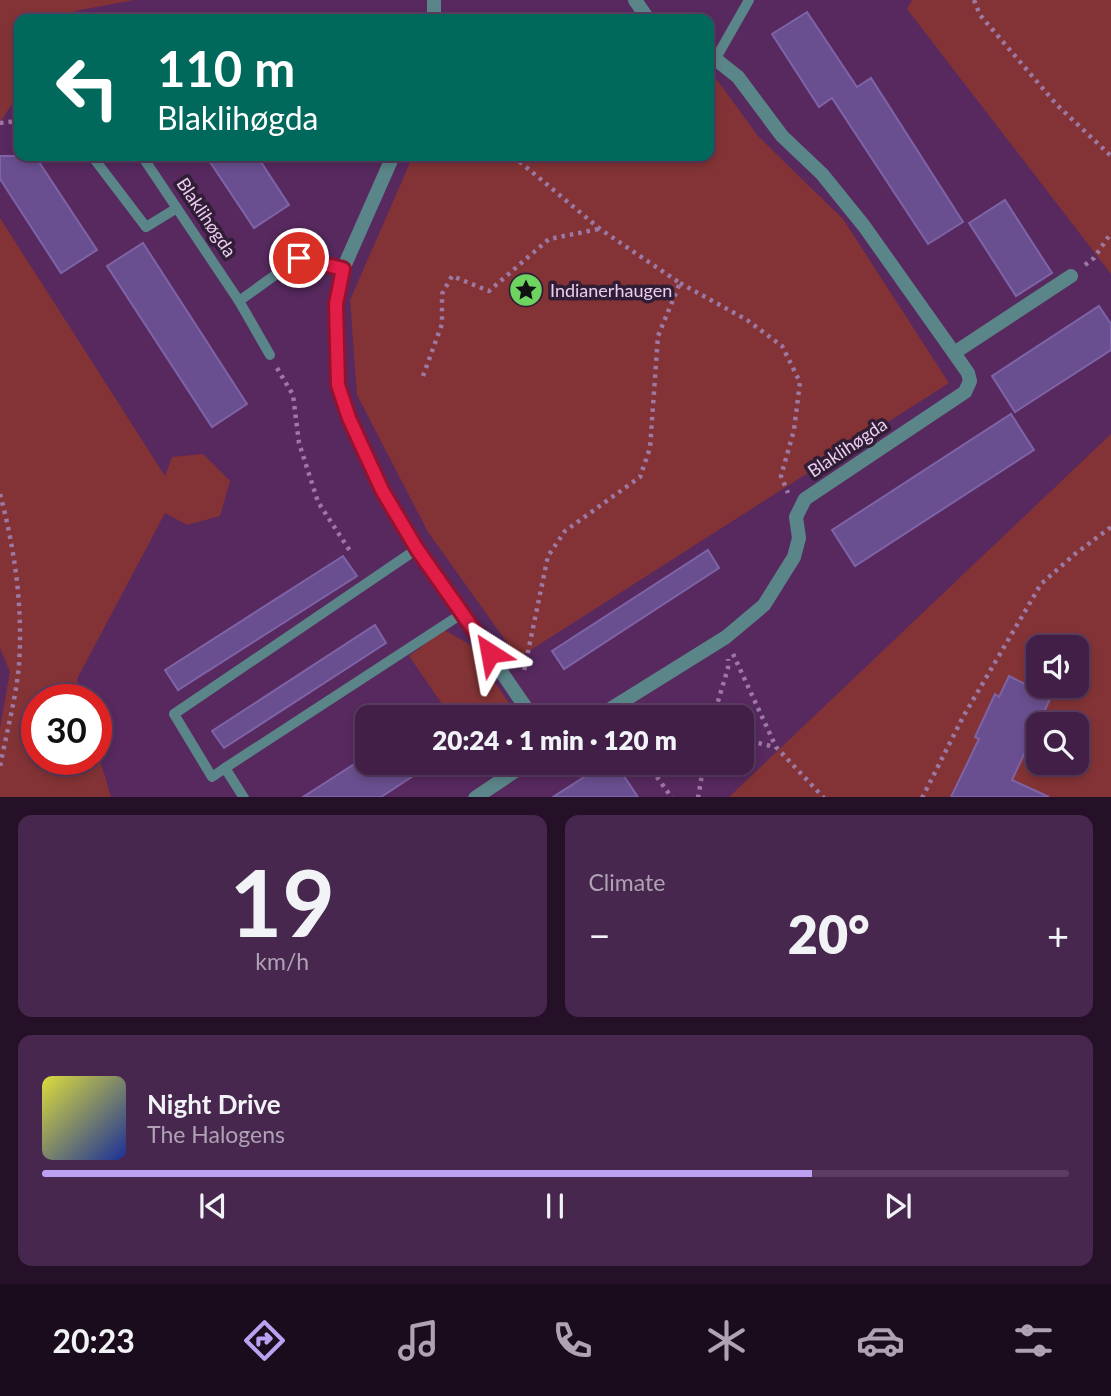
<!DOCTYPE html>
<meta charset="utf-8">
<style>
:root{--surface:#411f47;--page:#48274e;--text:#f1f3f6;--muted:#aea2b4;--line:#5a3d60;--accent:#bca0f2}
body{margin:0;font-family:Lato,sans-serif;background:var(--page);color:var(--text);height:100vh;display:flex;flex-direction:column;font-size:26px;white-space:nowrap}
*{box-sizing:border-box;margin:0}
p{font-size:23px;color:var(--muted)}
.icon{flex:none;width:38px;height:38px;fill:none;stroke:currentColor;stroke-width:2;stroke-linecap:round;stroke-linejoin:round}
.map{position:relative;height:797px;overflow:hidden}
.side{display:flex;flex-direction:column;gap:18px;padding:18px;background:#241127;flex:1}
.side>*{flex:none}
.banner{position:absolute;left:14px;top:14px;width:700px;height:147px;border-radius:14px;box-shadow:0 4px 10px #0003,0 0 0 2px var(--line);background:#00695c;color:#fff;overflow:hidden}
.controls{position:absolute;left:1026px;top:635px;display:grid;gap:14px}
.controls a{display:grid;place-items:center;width:63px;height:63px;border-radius:14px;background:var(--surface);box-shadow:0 4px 10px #0003,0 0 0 2px var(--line);font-size:35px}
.speed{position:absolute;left:21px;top:684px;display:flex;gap:14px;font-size:35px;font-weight:700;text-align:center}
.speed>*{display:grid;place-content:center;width:91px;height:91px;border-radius:50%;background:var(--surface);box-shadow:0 4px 10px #0003,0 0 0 2px var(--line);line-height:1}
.speed .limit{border:10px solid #d22;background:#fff;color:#111}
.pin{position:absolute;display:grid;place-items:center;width:60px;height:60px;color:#fff;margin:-30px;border:4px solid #fff;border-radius:50%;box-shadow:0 2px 7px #0007}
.me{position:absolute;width:77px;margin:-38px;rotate:326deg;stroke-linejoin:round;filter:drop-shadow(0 0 5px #0008)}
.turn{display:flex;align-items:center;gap:24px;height:147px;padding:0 28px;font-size:32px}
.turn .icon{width:91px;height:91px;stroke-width:2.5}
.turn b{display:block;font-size:49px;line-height:60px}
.big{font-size:52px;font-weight:800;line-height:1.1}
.side .card{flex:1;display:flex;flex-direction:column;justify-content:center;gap:10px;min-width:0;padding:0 24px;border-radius:14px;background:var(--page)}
.side .dial{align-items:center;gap:0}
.dial b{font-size:91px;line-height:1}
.song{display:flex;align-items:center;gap:21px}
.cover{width:84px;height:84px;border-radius:10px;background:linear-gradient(135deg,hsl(60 70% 55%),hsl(230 70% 35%))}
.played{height:7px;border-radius:4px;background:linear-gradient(90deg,var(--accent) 75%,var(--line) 75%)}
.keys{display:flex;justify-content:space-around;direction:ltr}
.heat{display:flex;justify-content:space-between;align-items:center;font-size:38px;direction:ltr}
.side .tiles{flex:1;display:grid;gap:18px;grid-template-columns:1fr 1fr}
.card:last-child{grid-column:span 2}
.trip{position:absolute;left:355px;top:705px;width:399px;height:70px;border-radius:14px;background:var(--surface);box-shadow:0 4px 10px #0003,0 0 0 2px var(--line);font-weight:800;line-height:70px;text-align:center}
.tabs{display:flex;height:112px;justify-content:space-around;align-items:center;background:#1a0c1c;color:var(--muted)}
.tabs .icon{width:49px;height:49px}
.tabs .active{color:var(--accent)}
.tabs b{font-size:32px;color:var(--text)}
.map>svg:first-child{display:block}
</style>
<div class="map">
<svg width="1111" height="798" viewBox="0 0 1111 798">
<rect width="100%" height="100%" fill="#57295f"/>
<g fill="#833335" fill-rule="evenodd">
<path d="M0,0h134l-59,11 -5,8h-51v75l-19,28z"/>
<path d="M912,0h199v274l-204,-265z"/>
<path d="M709,69l49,67 85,83 106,164 -431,275 -90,-126 -71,-137 -7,-95 63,-144h296z"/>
<path d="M0,218l165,258 7,-19 31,-3 27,27 -10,35 -33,9 -22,-12 -88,166 6,21h-46v60h59v-13l15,50h-111v-69l10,-56 -10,-24z"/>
<path d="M1111,434v363h-382zM1038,648h38v38h-38zM1038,724h38v39h-38z"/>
<path d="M444,630l25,14 49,73h-67l-42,-61z"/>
</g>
<g fill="#694f8f" stroke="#7e63a6" stroke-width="2">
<path d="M807,12l50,75 14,-9 92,144 -35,22 -96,-146 -13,9 -47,-73z"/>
<path d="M0,156h35l62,94 -36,23 -61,-94z"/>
<path d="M206,156h51l32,49 -35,23z"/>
<path d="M1005,200l47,73 -36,23 -47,-73z"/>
<path d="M143,243l104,161 -35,23 -105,-161z"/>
<path d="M1099,306l12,18v26l-96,62 -23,-36z"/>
<path d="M1011,414l23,36 -179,116 -23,-36z"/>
<path d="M708,550l11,18 -155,101 -12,-18z"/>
<path d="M343,556l14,20 -179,114 -13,-20z"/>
<path d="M375,625l11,18 -162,105 -12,-17z"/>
<path d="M1009,676l42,21 -39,83 37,17h-98l28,-58 -4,-2 20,-43 4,3z"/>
<path d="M356,763h77l-52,34h-78z"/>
<path d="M606,763h9l23,34h-85z"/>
</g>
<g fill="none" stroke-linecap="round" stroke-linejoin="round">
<g stroke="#9d78a3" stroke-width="4.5" stroke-dasharray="3.5 5" stroke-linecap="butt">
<path d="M974,0l6,15 77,90 54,51"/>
<path d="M0,123l19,-2"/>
<path d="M513,156l87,73 80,54 -22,53 -8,112 -10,29 -75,54 -17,25 -24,115"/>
<path d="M1085,265l9,-7 17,-25"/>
<path d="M680,283l67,37 35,26 18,36 -6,48 -13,46 7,17"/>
<path d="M277,368l16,27 6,48 19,59 32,49"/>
<path d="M423,376l19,-52v-30l10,-18 37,15 60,-52 50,-10"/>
<path d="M0,494c15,56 23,113 19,171 -3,34 -13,69 -19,102"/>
<path d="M733,654l43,93 48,51"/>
<path d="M713,718l15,-50v-9"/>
<path d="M742,739l33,8"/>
<path d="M647,763l25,35"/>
<path d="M698,798l6,-35"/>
<path d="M922,798l41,-81 78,-133 34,-30 36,-27"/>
</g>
<g stroke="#5b8689" stroke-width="10">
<path d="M716,58l33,-58"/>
<path d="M92,156l54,71 31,-19"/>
<path d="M142,156l97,145"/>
<path d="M270,355l-31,-54 60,-43 44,11"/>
<path d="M225,768l238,-155"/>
<path d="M244,798l-19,-30 -13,9 -38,-63 243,-165"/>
</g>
<g stroke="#5b8689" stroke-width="14">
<path d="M635,0l13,19"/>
<path d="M434,19v-19"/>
<path d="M393,156l-50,113 -7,35 2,81 11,34 33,71 35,59 116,169"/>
<path d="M954,353l117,-77"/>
<path d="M596,718l130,-81 38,-32 30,-48 5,-19 -3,-21 9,-18 160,-107 5,-11 -2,-8 -14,-20 -90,-127 -42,-52 -40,-38 -44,-59 -29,-23"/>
<path d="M475,798l52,-35"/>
</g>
</g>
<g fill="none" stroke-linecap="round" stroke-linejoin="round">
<g stroke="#92132f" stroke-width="18">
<path id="route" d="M299,258l44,11 -7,35 2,81 11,33 33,72 35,59 73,104"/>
</g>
<use href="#route" stroke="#e11d48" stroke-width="12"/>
</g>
<defs>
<g id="sight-disc" transform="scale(1.75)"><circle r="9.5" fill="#6dd361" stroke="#311d35"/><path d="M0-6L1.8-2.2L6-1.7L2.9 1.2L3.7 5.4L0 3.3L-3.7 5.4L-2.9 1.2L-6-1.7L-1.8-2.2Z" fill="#111"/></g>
</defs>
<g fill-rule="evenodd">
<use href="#sight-disc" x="526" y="290"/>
</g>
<g text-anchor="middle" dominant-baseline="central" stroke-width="7" stroke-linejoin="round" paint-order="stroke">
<g font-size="18" fill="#eacfef" stroke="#311d35">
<text transform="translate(207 217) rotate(56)">Blaklihøgda</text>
<text transform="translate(847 447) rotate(-34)">Blaklihøgda</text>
</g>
<g font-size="18" fill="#eacfef" stroke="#311d35" text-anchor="start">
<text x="550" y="290">Indianerhaugen</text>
</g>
</g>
</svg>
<div class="controls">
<a><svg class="icon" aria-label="sound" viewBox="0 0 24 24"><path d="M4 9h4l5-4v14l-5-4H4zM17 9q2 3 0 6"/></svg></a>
<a><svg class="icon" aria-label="search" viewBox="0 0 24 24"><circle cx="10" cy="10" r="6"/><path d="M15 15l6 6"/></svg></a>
</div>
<div class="speed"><div class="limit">30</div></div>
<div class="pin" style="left:299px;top:258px;background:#d93025"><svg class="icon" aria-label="arrive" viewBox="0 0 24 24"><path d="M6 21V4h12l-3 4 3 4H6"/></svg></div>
<svg class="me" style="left:490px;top:653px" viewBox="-20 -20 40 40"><path d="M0-17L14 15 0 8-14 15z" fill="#e11d48" stroke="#fff" stroke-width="4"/></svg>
<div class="trip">20:24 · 1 min · 120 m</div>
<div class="banner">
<div class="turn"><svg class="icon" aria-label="left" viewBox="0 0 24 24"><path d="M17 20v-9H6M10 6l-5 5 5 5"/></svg><div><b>110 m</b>Blaklihøgda</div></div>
</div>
</div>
<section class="side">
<div class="tiles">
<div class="card dial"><b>19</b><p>km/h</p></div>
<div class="card"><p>Climate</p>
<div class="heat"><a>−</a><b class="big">20°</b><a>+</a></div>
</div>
<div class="card">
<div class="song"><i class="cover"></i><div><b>Night Drive</b><p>The Halogens</p></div></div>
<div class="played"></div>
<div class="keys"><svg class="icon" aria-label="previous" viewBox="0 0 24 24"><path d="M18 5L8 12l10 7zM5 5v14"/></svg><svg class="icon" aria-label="pause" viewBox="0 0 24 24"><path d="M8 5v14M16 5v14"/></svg><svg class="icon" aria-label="next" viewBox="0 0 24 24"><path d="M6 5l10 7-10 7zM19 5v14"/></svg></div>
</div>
</div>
</section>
<nav class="tabs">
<b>20:23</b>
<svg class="icon active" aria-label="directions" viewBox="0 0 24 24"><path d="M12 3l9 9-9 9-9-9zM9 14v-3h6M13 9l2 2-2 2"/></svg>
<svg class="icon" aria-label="music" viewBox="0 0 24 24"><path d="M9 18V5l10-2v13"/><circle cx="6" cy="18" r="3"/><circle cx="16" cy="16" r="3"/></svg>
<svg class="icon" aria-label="phone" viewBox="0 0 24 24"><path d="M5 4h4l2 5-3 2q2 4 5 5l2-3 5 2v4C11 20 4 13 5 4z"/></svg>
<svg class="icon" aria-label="climate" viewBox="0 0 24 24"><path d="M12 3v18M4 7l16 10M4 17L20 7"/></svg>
<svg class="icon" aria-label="car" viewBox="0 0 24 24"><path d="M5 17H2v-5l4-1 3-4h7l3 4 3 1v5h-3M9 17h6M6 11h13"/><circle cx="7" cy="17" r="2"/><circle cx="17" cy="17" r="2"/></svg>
<svg class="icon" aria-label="filters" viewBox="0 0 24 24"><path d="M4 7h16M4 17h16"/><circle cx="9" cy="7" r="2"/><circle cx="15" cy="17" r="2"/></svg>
</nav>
